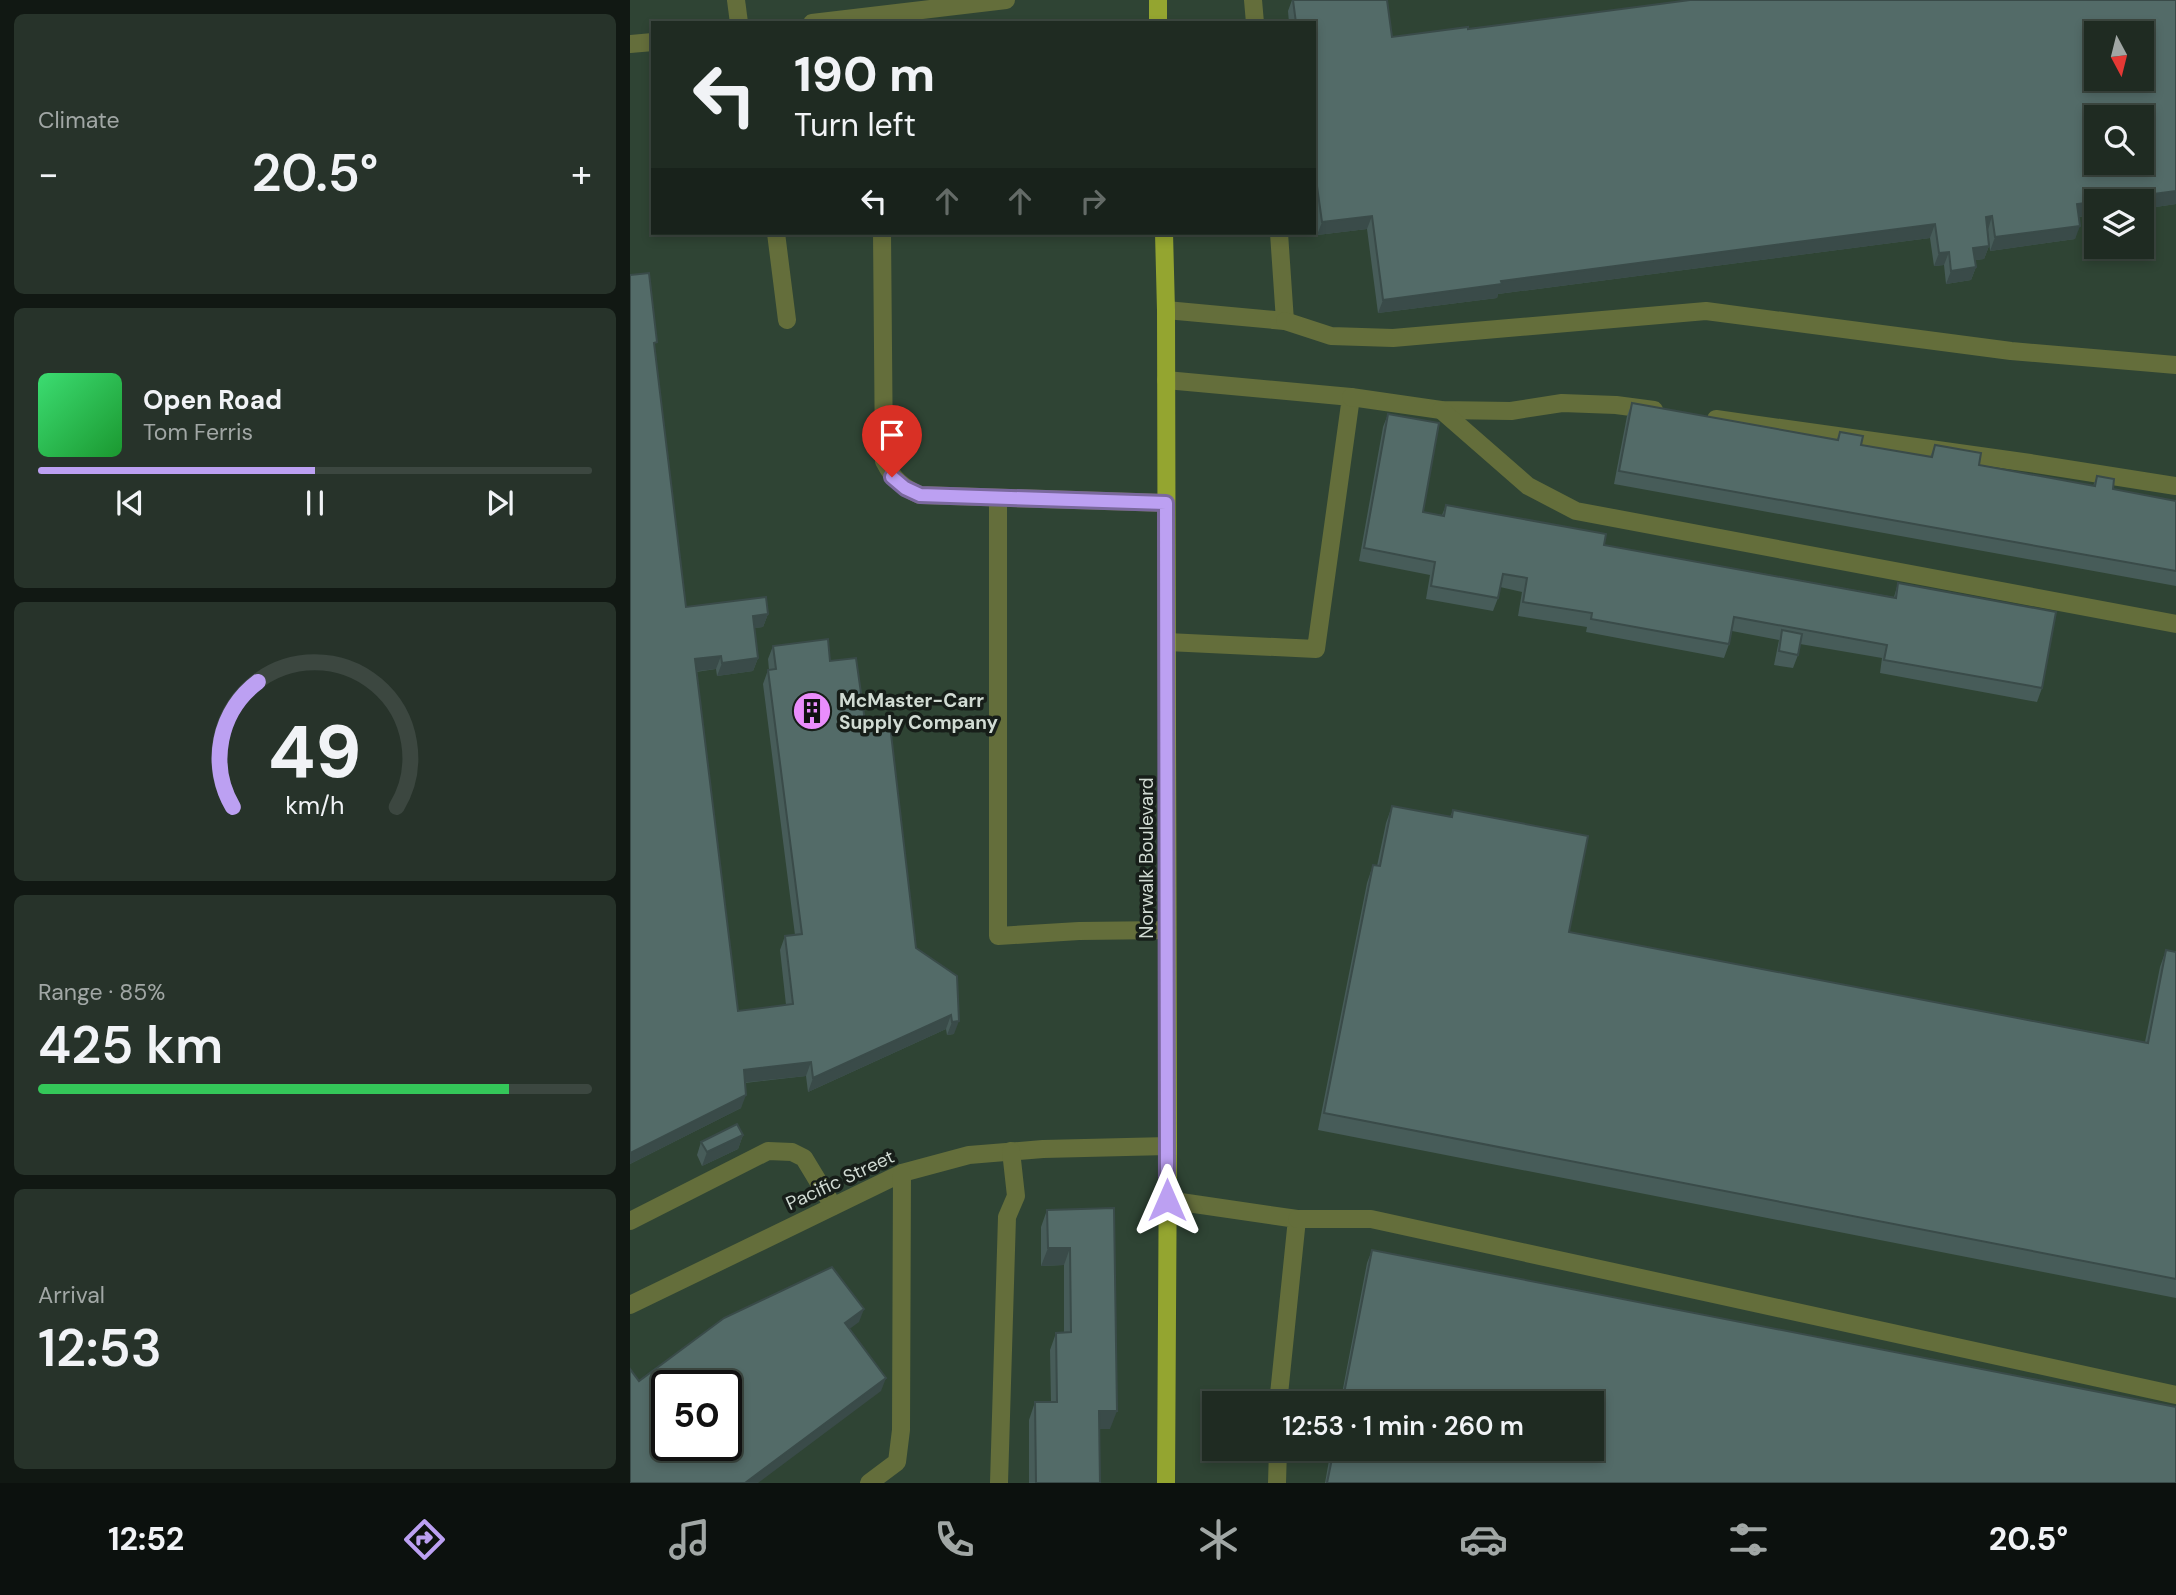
<!DOCTYPE html>
<meta charset="utf-8">
<style>
:root{--surface:#1f2b22;--page:#27332a;--text:#f1f3f6;--muted:#a1a7a5;--line:#3c4740;--accent:#bca0f2}
body{margin:0;font-family:"DM Sans",sans-serif;background:var(--page);color:var(--text);height:100vh;display:flex;flex-direction:column;font-size:26px;white-space:nowrap}
*{box-sizing:border-box;margin:0}
p{font-size:23px;color:var(--muted)}
.icon{flex:none;width:38px;height:38px;fill:none;stroke:currentColor;stroke-width:2;stroke-linecap:round;stroke-linejoin:round}
.map{position:relative;flex:1;overflow:hidden}
.panel{display:flex;flex-direction:column;gap:14px;padding:14px;background:#111813;width:630px}
.panel>*{flex:none}
.guide{position:absolute;left:21px;top:21px;width:665px;height:214px;border-radius:0px;box-shadow:0 4px 10px #0003,0 0 0 2px var(--line);background:#1f2b22;color:var(--text);overflow:hidden}
.needle{width:46px;rotate:173deg}
.tools{position:absolute;left:1454px;top:21px;display:grid;gap:14px}
.tools a{display:grid;place-items:center;width:70px;height:70px;border-radius:0px;background:var(--surface);box-shadow:0 4px 10px #0003,0 0 0 2px var(--line);font-size:35px}
.speed{position:absolute;left:21px;top:1370px;display:flex;gap:14px;font-size:35px;font-weight:700;text-align:center}
.speed>*{display:grid;place-content:center;width:91px;height:91px;border-radius:50%;background:var(--surface);box-shadow:0 4px 10px #0003,0 0 0 2px var(--line);line-height:1}
.speed .limit{border:4px solid #111;border-radius:10px;background:#fff;color:#111}
.pin{position:absolute;display:grid;place-items:center;width:60px;height:60px;color:#fff;margin:-72px -30px;border-radius:50% 50% 50% 0;rotate:-45deg;box-shadow:0 0 7px #0007}
.pin .icon{rotate:45deg}
.me{position:absolute;width:77px;margin:-38px;rotate:0deg;stroke-linejoin:round;filter:drop-shadow(0 0 5px #0008)}
.turn{display:flex;align-items:center;gap:24px;height:147px;padding:0 28px;font-size:32px}
.turn .icon{width:91px;height:91px;stroke-width:2.5}
.turn b{display:block;font-size:49px;line-height:60px}
.lanes{display:flex;align-items:center;height:66px;padding:0 28px;background:#0003;justify-content:center;gap:35px;direction:ltr}
.lanes .off{opacity:.35}
.big{font-size:52px;font-weight:600;line-height:1.1}
.panel .widget{flex:1;display:flex;flex-direction:column;justify-content:center;gap:10px;min-width:0;padding:0 24px;border-radius:10px;background:var(--page)}
.panel .dial{align-items:center;gap:0}
.dial svg{height:182px;overflow:visible;fill:none;stroke:var(--line);stroke-width:7;stroke-linecap:round;text-anchor:middle}
.dial text{fill:var(--text);stroke:none}
.song{display:flex;align-items:center;gap:21px}
.cover{width:84px;height:84px;border-radius:10px;background:linear-gradient(135deg,hsl(140 70% 55%),hsl(130 70% 35%))}
.played{height:7px;border-radius:4px;background:linear-gradient(90deg,var(--accent) 50%,var(--line) 50%)}
.keys{display:flex;justify-content:space-around;direction:ltr}
.heat{display:flex;justify-content:space-between;align-items:center;font-size:38px;direction:ltr}
.charge{height:10px;border-radius:5px;background:linear-gradient(90deg,#34c759 85%,var(--line) 0)}
.trip{position:absolute;left:572px;top:1391px;width:402px;height:70px;border-radius:0px;background:var(--surface);box-shadow:0 4px 10px #0003,0 0 0 2px var(--line);font-weight:600;line-height:70px;text-align:center}
.menu{display:flex;height:112px;justify-content:space-around;align-items:center;background:#0c110e;color:var(--muted)}
.menu .icon{width:49px;height:49px}
.menu .selected{color:var(--accent)}
.menu b{font-size:32px;color:var(--text)}
main{display:flex;flex:1;min-height:0}
.map>svg:first-child{display:block}
</style>
<main>
<section class="panel">
<div class="widget"><p>Climate</p>
<div class="heat"><a>−</a><b class="big">20.5°</b><a>+</a></div>
</div>
<div class="widget">
<div class="song"><i class="cover"></i><div><b>Open Road</b><p>Tom Ferris</p></div></div>
<div class="played"></div>
<div class="keys"><svg class="icon" aria-label="previous" viewBox="0 0 24 24"><path d="M18 5L8 12l10 7zM5 5v14"/></svg><svg class="icon" aria-label="pause" viewBox="0 0 24 24"><path d="M8 5v14M16 5v14"/></svg><svg class="icon" aria-label="next" viewBox="0 0 24 24"><path d="M6 5l10 7-10 7zM19 5v14"/></svg></div>
</div>
<div class="widget dial"><svg viewBox="0 0 100 80">
<path d="M14 69A42 42 0 1 1 86 69"/>
<path d="M14 69A42 42 0 0 1 25 14" stroke="#bca0f2"/>
<text x="50" y="56" font-size="32" font-weight="700">49</text>
<text x="50" y="72" font-size="11">km/h</text>
</svg></div>
<div class="widget"><p>Range · 85%</p><b class="big">425 km</b><div class="charge"></div></div>
<div class="widget"><p>Arrival</p><b class="big">12:53</b></div>
</section>
<div class="map">
<svg width="1546" height="1483" viewBox="0 0 1546 1483">
<rect width="100%" height="100%" fill="#29392d"/>
<path fill="#2f4434" fill-rule="evenodd" d="M0,0h1546v1483h-1546zM23,23h661v210h-661zM1466,33h46v46h-46zM1466,117h46v46h-46zM1466,201h46v46h-46zM37,1386h59v60h-59zM584,1404h378v45h-378z"/>
<g fill="none" stroke-linecap="round" stroke-linejoin="round">
<g stroke="#646e3b" stroke-width="18">
<path d="M106,0l3,23"/>
<path d="M623,0l2,23"/>
<path d="M182,23l194,-23"/>
<path d="M0,44l23,-2"/>
<path d="M146,233l11,87"/>
<path d="M252,233l2,228c9,18 18,26 36,34l246,8"/>
<path d="M536,310l119,11 -6,-88"/>
<path d="M655,321l46,15 62,2 313,-27 305,40 165,14"/>
<path d="M536,380l185,17 -35,252 -149,-7"/>
<path d="M721,397l90,13 70,1 51,-8 54,2 38,5"/>
<path d="M811,410l87,76 48,25 600,113"/>
<path d="M1086,419l314,44 146,23"/>
<path d="M368,498v438l81,-5 88,-1"/>
<path d="M537,1200l130,19 -19,185"/>
<path d="M667,1219h74l805,176"/>
<path d="M0,1221l138,-70 24,1 12,6 29,48"/>
<path d="M0,1305l272,-132 67,-18 74,-6 125,-3"/>
<path d="M239,1483l28,-21 4,-32 1,-257"/>
<path d="M369,1483l8,-266 9,-21 -5,-45"/>
<path d="M647,1483l1,-34"/>
</g>
<g stroke="#94a530" stroke-width="18">
<path d="M528,0v23"/>
<path d="M534,233l2,77 2,836 -2,337"/>
</g>
</g>
<g fill="#475c59">
<path d="M662,0h95l5,37 76,-8 708,-29v204l-34,5v-8l-46,13 -17,3 -4,22 -85,12 -2,-21 1,16 -5,13 -9,1 1,7 -5,13 -25,4 -2,-19 -10,1 -4,-28 -432,56 -1,4 -119,15 -11,-84 -50,6 -3,-20v-192h-25l-1,-12z"/>
<path d="M0,275l25,75 31,257 82,7 -5,13 -9,1 4,30 -5,13 -36,5 -1,-7 -20,3 42,339 48,-6 -6,-55 5,-14 10,-1 -32,-251 5,-14h1l-1,-11 5,-13 57,15 36,67 50,220 41,28 -3,58 -7,1 -1,-6 -138,63 -2,-16 -61,7 -4,25 -111,56z"/>
<path d="M1002,403l205,37 3,-8 21,13 69,12 5,-12 44,20 114,21 4,-10 16,13 63,12v85l-562,-102 13,-68z"/>
<path d="M758,414l35,98 19,3 4,-10 158,40 290,52 4,-14 144,105 -5,14 -157,-29 2,-15 -82,-14 -2,11 -5,13 -19,-3 5,-25 -47,-9 -3,13 -5,14 -138,-26 1,-5 -69,-11 4,-24 -22,-5 -2,11 -5,13 -67,-12 4,-24 -71,-14 24,-134z"/>
<path d="M762,806l58,11 3,-7 116,122 576,110 15,-75 6,-17 10,2v346l-858,-168 49,-247 6,-18 4,1 9,-43z"/>
<path d="M113,1135l-5,14 -36,17 -5,-11 4,-13z"/>
<path d="M484,1208l-4,221h-11l1,54h-71v-63l6,-18h16l-1,-52 6,-17 8,-1v-67l-23,1v-39l6,-17z"/>
<path d="M742,1250l804,233h-851l6,-34h261v-45h-252l27,-141z"/>
</g>
<g fill="#3a4b49">
<path d="M1546,191v13l-34,5v-8h-41z"/>
<path d="M1466,202v12l-24,4 5,-14z"/>
<path d="M742,216l-5,13 -50,6 5,-13z"/>
<path d="M1362,216l-4,14 -2,-13z"/>
<path d="M1305,224l-5,14 -432,56 -1,4 -119,15 5,-13 118,-19z"/>
<path d="M1450,226l-5,13 -85,12 5,-14z"/>
<path d="M1359,246l-5,13 -16,2 5,-13z"/>
<path d="M1319,252l-5,13 -10,1 5,-13z"/>
<path d="M1346,267l-5,13 -25,4 5,-13z"/>
<path d="M138,614l-5,13 -15,2 5,-13z"/>
<path d="M91,656l-5,13 -26,3 5,-13z"/>
<path d="M128,658l-5,13 -36,5 5,-13z"/>
<path d="M321,1015l-5,14 -138,63 5,-14z"/>
<path d="M329,1021l-5,13 -7,1 5,-13z"/>
<path d="M181,1062l-5,14 -67,7 5,-13z"/>
<path d="M116,1095l-5,13 -111,56v-11z"/>
<path d="M113,1135l-5,14 -36,17 5,-14z"/>
<path d="M418,1248h22l-6,17 -23,1z"/>
<path d="M234,1309l-5,13 -19,14 5,-13z"/>
<path d="M256,1378l-5,13 -123,92h-13z"/>
<path d="M469,1411h18l-7,18h-17z"/>
</g>
<g fill="#536b68" stroke="#3a4b49" stroke-width="2" fill-rule="evenodd">
<path d="M663,0h94l5,37 76,-10v2l222,-29h486v191l-99,13 3,22 -85,11 -3,-21 -6,1 3,29 -16,2 3,19 -25,4 -2,-19 -10,1 -4,-29 -434,57 1,3 -119,16 -11,-84 -50,6 -8,-57v-142h-18zM1466,33h46v46h-46zM1466,117h46v46h-46z"/>
<path d="M19,273l8,69 -3,1 32,264 80,-10 2,17 -15,2 5,42 -36,5 -1,-7 -26,3 43,352 55,-7 -8,-68 17,-2 -34,-264 8,-1 -3,-23 55,-7 2,22 26,-3 10,70 24,-3 26,223 41,28 2,45 -7,1 -1,-7 -138,63 -2,-16 -67,8 2,25 -116,58v-878z"/>
<path d="M1002,403l206,37 2,-8 23,4 -2,9 71,12 3,-12 46,8 -2,12 116,21 2,-10 17,3 -1,10 63,12v70l-557,-100z"/>
<path d="M758,414l51,9 -16,89 21,4 2,-11 160,29 -2,11 292,53 2,-15 158,29 -14,76 -158,-28 3,-15 -153,-28 -5,27 -138,-25 1,-6 -69,-11 4,-24 -24,-4 -5,24 -67,-12 4,-24 -71,-14z"/>
<path d="M1152,630l20,4 -4,21 -19,-4z"/>
<path d="M762,806l60,11 1,-7 135,26 -19,96 579,111 18,-93 10,2v327l-852,-166 49,-248 7,1z"/>
<path d="M107,1124l6,11 -36,17 -6,-10z"/>
<path d="M484,1208l3,203h-18l1,72h-64l-1,-81h22l-1,-69 15,-1 -1,-84h-22l-1,-38z"/>
<path d="M742,1250l804,157v76h-849l7,-34h258v-45h-250z"/>
<path d="M202,1267l32,42 -19,14 41,55 -141,105h-115v-114l9,12 85,-63zM37,1386h59v60h-59z"/>
</g>
<g fill="none" stroke-linecap="round" stroke-linejoin="round">
<g stroke="#7a689d" stroke-width="18">
<path id="route" d="M262,477l13,11 15,7 246,8 1,697"/>
</g>
<use href="#route" stroke="#bca0f2" stroke-width="12"/>
</g>
<defs>
<g id="building-disc" transform="scale(2.0125)"><circle r="9.5" fill="#ea8dfc" stroke="#171e19"/><path d="M-4-6H4V6H1V3H-1V6H-4ZM-2.5-4.3h1.7v1.8h-1.7ZM.8-4.3h1.7v1.8H.8ZM-2.5-1h1.7V.8h-1.7ZM.8-1h1.7V.8H.8Z" fill="#111"/></g>
</defs>
<g fill-rule="evenodd">
<use href="#building-disc" x="182" y="711"/>
</g>
<g text-anchor="middle" dominant-baseline="central" stroke-width="7" stroke-linejoin="round" paint-order="stroke">
<g font-size="19" font-weight="bold" fill="#d1dbd3" stroke="#171e19" text-anchor="start">
<text x="209" y="700">McMaster-Carr<tspan x="209" dy="22">Supply Company</tspan></text>
</g>
<g font-size="19" fill="#d1dbd3" stroke="#171e19">
<text transform="translate(516 858) rotate(-90)">Norwalk Boulevard</text>
<text transform="translate(210 1180) rotate(-25)">Pacific Street</text>
</g>
</g>
</svg>
<div class="tools">
<a><svg class="needle" viewBox="-14 -14 28 28"><path d="M0-13l5 13h-10z" fill="#e53935"/><path d="M0 13l5-13h-10z" fill="#a1a7a5"/></svg></a>
<a><svg class="icon" aria-label="search" viewBox="0 0 24 24"><circle cx="10" cy="10" r="6"/><path d="M15 15l6 6"/></svg></a>
<a><svg class="icon" aria-label="layers" viewBox="0 0 24 24"><path d="M12 4l9 5-9 5-9-5zM3 14l9 5 9-5"/></svg></a>
</div>
<div class="speed"><div class="limit">50</div></div>
<div class="pin" style="left:262px;top:477px;background:#d93025"><svg class="icon" aria-label="arrive" viewBox="0 0 24 24"><path d="M6 21V4h12l-3 4 3 4H6"/></svg></div>
<svg class="me" style="left:537px;top:1200px" viewBox="-20 -20 40 40"><path d="M0-17L14 15 0 8-14 15z" fill="#bca0f2" stroke="#fff" stroke-width="4"/></svg>
<div class="trip">12:53 · 1 min · 260 m</div>
<div class="guide">
<div class="turn"><svg class="icon" aria-label="left" viewBox="0 0 24 24"><path d="M17 20v-9H6M10 6l-5 5 5 5"/></svg><div><b>190 m</b>Turn left</div></div>
<div class="lanes"><svg class="icon" aria-label="left" viewBox="0 0 24 24"><path d="M17 20v-9H6M10 6l-5 5 5 5"/></svg><svg class="icon off" aria-label="ahead" viewBox="0 0 24 24"><path d="M12 20V5M6 11l6-6 6 6"/></svg><svg class="icon off" aria-label="ahead" viewBox="0 0 24 24"><path d="M12 20V5M6 11l6-6 6 6"/></svg><svg class="icon off" aria-label="right" viewBox="0 0 24 24"><path d="M7 20v-9h11M14 6l5 5-5 5"/></svg></div>
</div>
</div>
</main>
<nav class="menu">
<b>12:52</b>
<svg class="icon selected" aria-label="directions" viewBox="0 0 24 24"><path d="M12 3l9 9-9 9-9-9zM9 14v-3h6M13 9l2 2-2 2"/></svg>
<svg class="icon" aria-label="music" viewBox="0 0 24 24"><path d="M9 18V5l10-2v13"/><circle cx="6" cy="18" r="3"/><circle cx="16" cy="16" r="3"/></svg>
<svg class="icon" aria-label="phone" viewBox="0 0 24 24"><path d="M5 4h4l2 5-3 2q2 4 5 5l2-3 5 2v4C11 20 4 13 5 4z"/></svg>
<svg class="icon" aria-label="climate" viewBox="0 0 24 24"><path d="M12 3v18M4 7l16 10M4 17L20 7"/></svg>
<svg class="icon" aria-label="car" viewBox="0 0 24 24"><path d="M5 17H2v-5l4-1 3-4h7l3 4 3 1v5h-3M9 17h6M6 11h13"/><circle cx="7" cy="17" r="2"/><circle cx="17" cy="17" r="2"/></svg>
<svg class="icon" aria-label="filters" viewBox="0 0 24 24"><path d="M4 7h16M4 17h16"/><circle cx="9" cy="7" r="2"/><circle cx="15" cy="17" r="2"/></svg>
<b>20.5°</b>
</nav>
